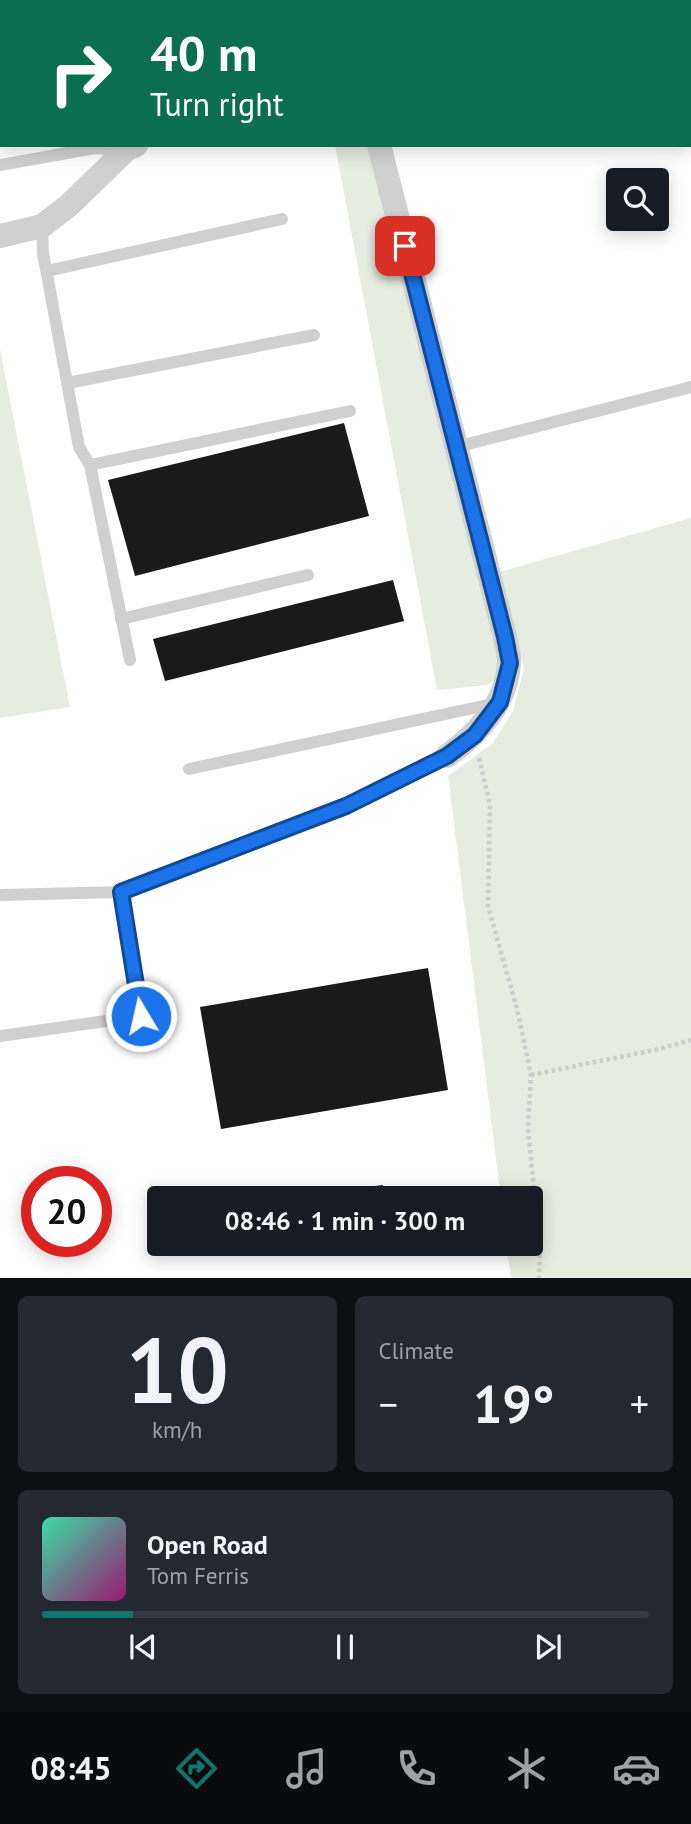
<!DOCTYPE html>
<meta charset="utf-8">
<style>
:root{--surface:#171b24;--page:#242831;--text:#f1f3f6;--muted:#9ea1a6;--line:#363941;--accent:#0f766e}
body{margin:0;font-family:"PT Sans",sans-serif;background:var(--page);color:var(--text);height:100vh;display:flex;flex-direction:column;font-size:26px;white-space:nowrap}
*{box-sizing:border-box;margin:0}
p{font-size:23px;color:var(--muted)}
.icon{flex:none;width:38px;height:38px;fill:none;stroke:currentColor;stroke-width:2;stroke-linecap:round;stroke-linejoin:round}
.map{position:relative;height:1278px;overflow:hidden}
.sheet{display:flex;flex-direction:column;gap:18px;padding:18px;background:#0d0f14;flex:1}
.sheet>*{flex:none}
.hud{position:absolute;left:0px;top:0px;width:691px;height:147px;box-shadow:0 4px 18px #0003;background:#0b6e4f;color:#fff;overflow:hidden}
.fabs{position:absolute;left:606px;top:168px;display:grid;gap:14px}
.fabs a{display:grid;place-items:center;width:63px;height:63px;border-radius:7px;background:var(--surface);box-shadow:0 4px 18px #0003;font-size:35px}
.speed{position:absolute;left:21px;top:1166px;display:flex;gap:14px;font-size:35px;font-weight:700;text-align:center}
.speed>*{display:grid;place-content:center;width:91px;height:91px;border-radius:50%;background:var(--surface);box-shadow:0 4px 18px #0003;line-height:1}
.speed .limit{border:10px solid #d22;background:#fff;color:#111}
.pin{position:absolute;display:grid;place-items:center;width:60px;height:60px;color:#fff;margin:-30px;border-radius:14px;box-shadow:0 4px 10px #0006}
.me{position:absolute;width:77px;margin:-38px;rotate:351deg;stroke-linejoin:round;filter:drop-shadow(0 0 5px #0008)}
.turn{display:flex;align-items:center;gap:24px;height:147px;padding:0 35px;font-size:32px}
.turn .icon{width:91px;height:91px;stroke-width:2.5}
.turn b{display:block;font-size:49px;line-height:60px}
.big{font-size:52px;font-weight:700;line-height:1.1}
.sheet .widget{flex:1;display:flex;flex-direction:column;justify-content:center;gap:10px;min-width:0;padding:0 24px;border-radius:10px;background:var(--page)}
.sheet .dial{align-items:center;gap:0}
.dial b{font-size:91px;line-height:1}
.song{display:flex;align-items:center;gap:21px}
.cover{width:84px;height:84px;border-radius:10px;background:linear-gradient(135deg,hsl(160 70% 55%),hsl(320 70% 35%))}
.played{height:7px;border-radius:4px;background:linear-gradient(90deg,var(--accent) 15%,var(--line) 15%)}
.keys{display:flex;justify-content:space-around;direction:ltr}
.heat{display:flex;justify-content:space-between;align-items:center;font-size:38px;direction:ltr}
.sheet .tiles{flex:1;display:grid;gap:18px;grid-template-columns:1fr 1fr}
.widget:last-child{grid-column:span 2}
.trip{position:absolute;left:147px;top:1186px;width:396px;height:70px;border-radius:7px;background:var(--surface);box-shadow:0 4px 18px #0003;font-weight:700;line-height:70px;text-align:center}
.tabs{display:flex;height:112px;justify-content:space-around;align-items:center;background:#090b0e;color:var(--muted)}
.tabs .icon{width:49px;height:49px}
.tabs .selected{color:var(--accent)}
.tabs b{font-size:32px;color:var(--text)}
.map>svg:first-child{display:block}
</style>
<div class="map">
<svg width="691" height="1278" viewBox="0 0 691 1278">
<rect width="100%" height="100%" fill="#fff"/>
<g fill="#e6ecdf">
<path d="M335,145h35l132,510 -4,22 -10,8 -51,5z"/>
<path d="M0,349l70,358 -70,11z"/>
<path d="M691,518v760h-180l-5,-34h24v-45h-29l-53,-423 45,-33 20,-32 11,-42 -25,-97z"/>
</g>
<g fill="#1a1a1a">
<path d="M344,423l25,93 -234,60 -27,-96z"/>
<path d="M393,580l11,41 -239,60 -12,-42z"/>
<path d="M428,968l20,122 -227,39 -21,-122z"/>
<path d="M383,1185v14h-97l-1,-2z"/>
</g>
<g fill="none" stroke-linecap="round" stroke-linejoin="round">
<g stroke="#cdcdcd" stroke-width="4.5" stroke-dasharray="3.5 3.5" stroke-linecap="butt">
<path d="M479,758l11,47 -2,101 29,103 14,66 -3,54 12,121 -1,28"/>
<path d="M531,1075l128,-26 32,-9"/>
</g>
<g stroke="#d0d0d0" stroke-width="12">
<path d="M35,0v2"/>
<path d="M185,0v2"/>
<path d="M130,2l6,-2"/>
<path d="M0,165l95,-17 31,2"/>
<path d="M42,226l1,27 36,194 11,18 260,-54"/>
<path d="M47,271l235,-52"/>
<path d="M67,383l247,-48"/>
<path d="M456,447l235,-60"/>
<path d="M90,465l40,195"/>
<path d="M121,619l187,-44"/>
<path d="M189,769l308,-66"/>
<path d="M0,895l121,-3"/>
<path d="M0,1036l141,-20 -20,-124 225,-86 101,-50"/>
</g>
<g stroke="#d0d0d0" stroke-width="24">
<path d="M690,8h1"/>
<path d="M379,145l126,492c1,8 5,18 4,27 -3,41 -31,69 -62,92"/>
<path d="M0,236l42,-10 26,-20 58,-56 10,-5"/>
</g>
</g>
<g fill="none" stroke-linecap="round" stroke-linejoin="round">
<g stroke="#114b97" stroke-width="18">
<path id="route" d="M141,1016l-20,-124 225,-86 101,-50 28,-21 25,-33 10,-39 -5,-26 -100,-391"/>
</g>
<use href="#route" stroke="#1a73e8" stroke-width="12"/>
</g>
</svg>
<div class="fabs">
<a><svg class="icon" aria-label="search" viewBox="0 0 24 24"><circle cx="10" cy="10" r="6"/><path d="M15 15l6 6"/></svg></a>
</div>
<div class="speed"><div class="limit">20</div></div>
<div class="pin" style="left:405px;top:246px;background:#d93025"><svg class="icon" aria-label="arrive" viewBox="0 0 24 24"><path d="M6 21V4h12l-3 4 3 4H6"/></svg></div>
<svg class="me" style="left:141px;top:1016px" viewBox="-20 -20 40 40"><circle r="17" fill="#1a73e8" stroke="#fff" stroke-width="3"/><path d="M0-11L8 9 0 5-8 9z" fill="#fff"/></svg>
<div class="trip">08:46 · 1 min · 300 m</div>
<div class="hud">
<div class="turn"><svg class="icon" aria-label="right" viewBox="0 0 24 24"><path d="M7 20v-9h11M14 6l5 5-5 5"/></svg><div><b>40 m</b>Turn right</div></div>
</div>
</div>
<section class="sheet">
<div class="tiles">
<div class="widget dial"><b>10</b><p>km/h</p></div>
<div class="widget"><p>Climate</p>
<div class="heat"><a>−</a><b class="big">19°</b><a>+</a></div>
</div>
<div class="widget">
<div class="song"><i class="cover"></i><div><b>Open Road</b><p>Tom Ferris</p></div></div>
<div class="played"></div>
<div class="keys"><svg class="icon" aria-label="previous" viewBox="0 0 24 24"><path d="M18 5L8 12l10 7zM5 5v14"/></svg><svg class="icon" aria-label="pause" viewBox="0 0 24 24"><path d="M8 5v14M16 5v14"/></svg><svg class="icon" aria-label="next" viewBox="0 0 24 24"><path d="M6 5l10 7-10 7zM19 5v14"/></svg></div>
</div>
</div>
</section>
<nav class="tabs">
<b>08:45</b>
<svg class="icon selected" aria-label="directions" viewBox="0 0 24 24"><path d="M12 3l9 9-9 9-9-9zM9 14v-3h6M13 9l2 2-2 2"/></svg>
<svg class="icon" aria-label="music" viewBox="0 0 24 24"><path d="M9 18V5l10-2v13"/><circle cx="6" cy="18" r="3"/><circle cx="16" cy="16" r="3"/></svg>
<svg class="icon" aria-label="phone" viewBox="0 0 24 24"><path d="M5 4h4l2 5-3 2q2 4 5 5l2-3 5 2v4C11 20 4 13 5 4z"/></svg>
<svg class="icon" aria-label="climate" viewBox="0 0 24 24"><path d="M12 3v18M4 7l16 10M4 17L20 7"/></svg>
<svg class="icon" aria-label="car" viewBox="0 0 24 24"><path d="M5 17H2v-5l4-1 3-4h7l3 4 3 1v5h-3M9 17h6M6 11h13"/><circle cx="7" cy="17" r="2"/><circle cx="17" cy="17" r="2"/></svg>
</nav>
